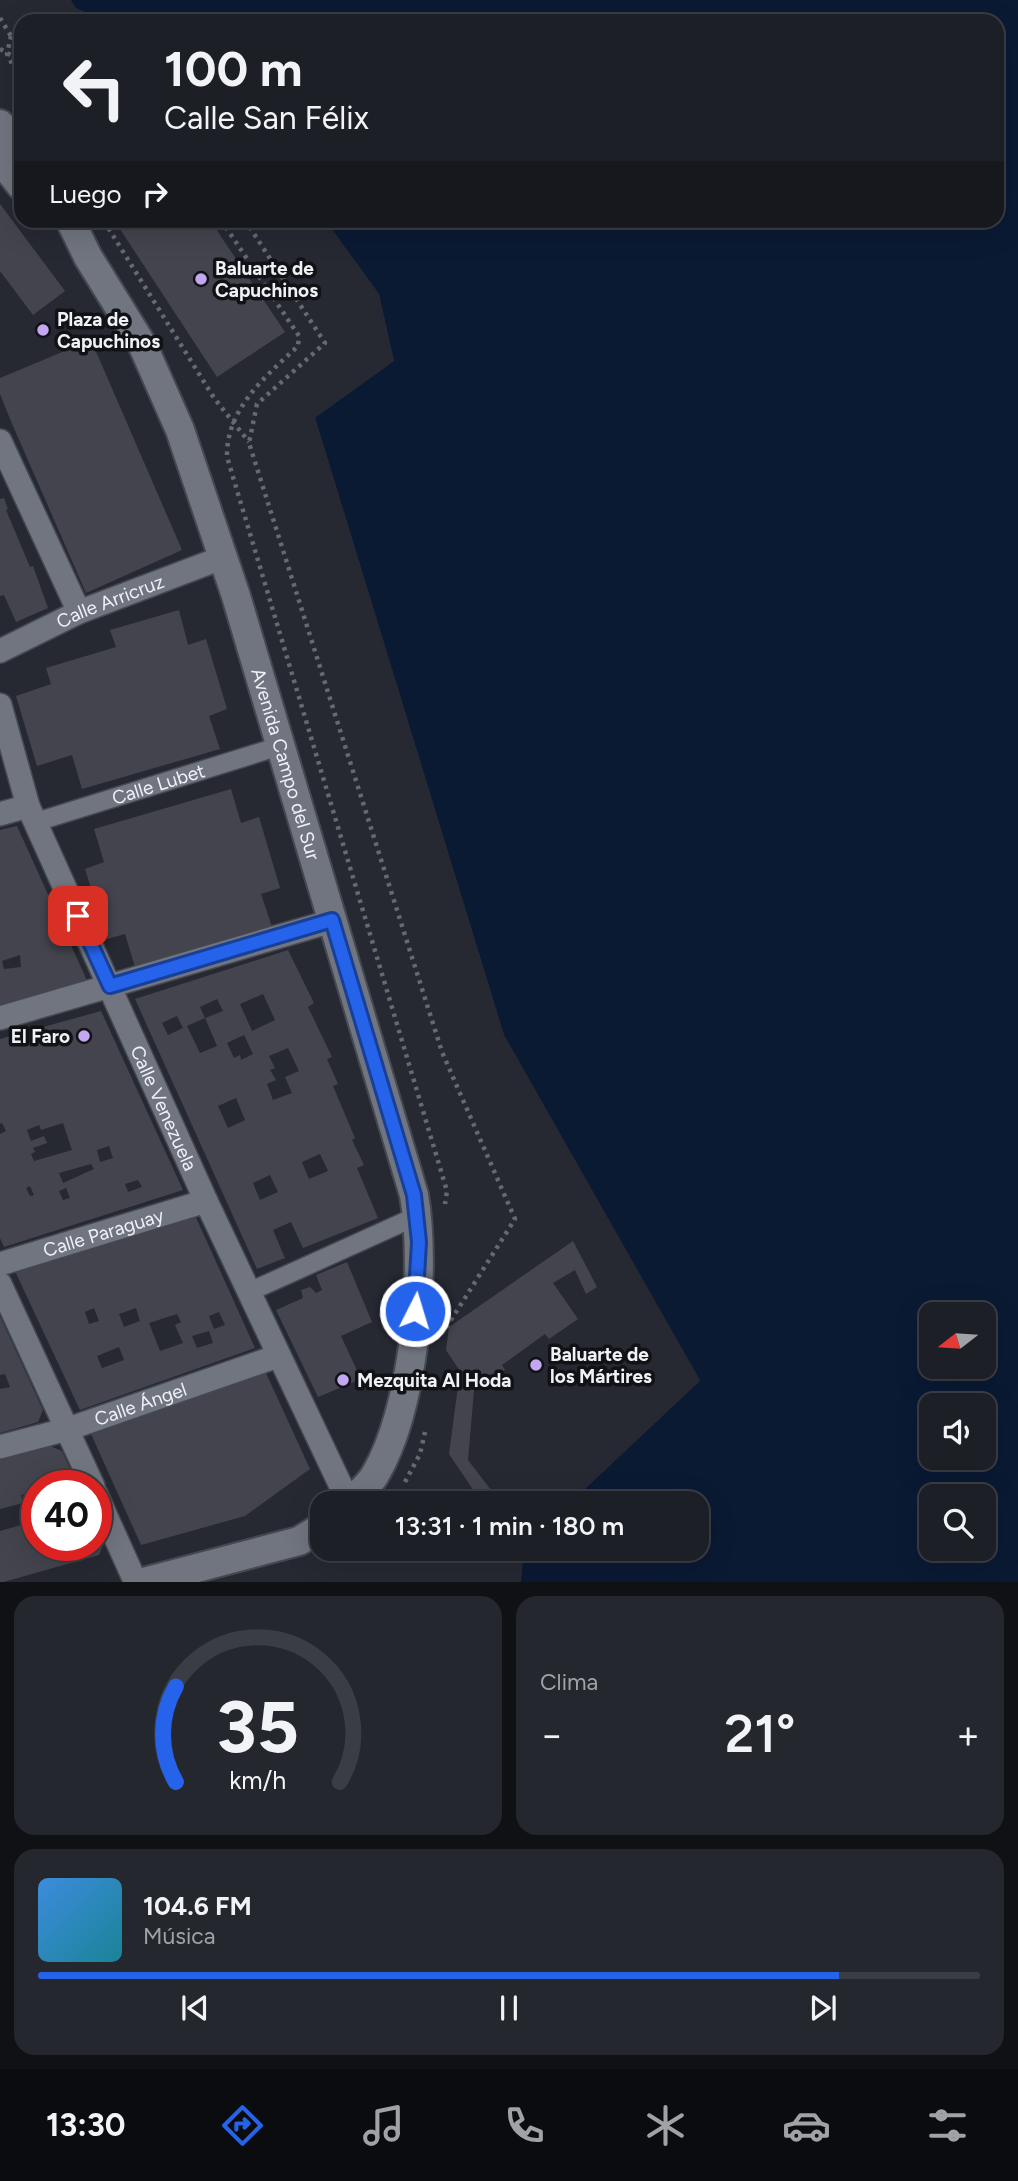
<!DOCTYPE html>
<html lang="es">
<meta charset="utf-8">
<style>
:root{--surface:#1c1f26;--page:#25272e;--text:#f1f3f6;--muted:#a0a2a7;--line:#3a3d43;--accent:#2563eb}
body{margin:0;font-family:Figtree,sans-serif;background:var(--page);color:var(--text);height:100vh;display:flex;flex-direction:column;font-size:26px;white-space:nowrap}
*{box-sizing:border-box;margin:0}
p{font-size:23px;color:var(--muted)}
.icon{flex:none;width:38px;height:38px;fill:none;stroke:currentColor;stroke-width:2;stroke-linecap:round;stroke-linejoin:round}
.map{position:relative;height:1582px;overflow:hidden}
.sheet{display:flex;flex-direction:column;gap:14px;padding:14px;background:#0f1115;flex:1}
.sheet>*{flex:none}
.guide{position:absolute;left:14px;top:14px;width:990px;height:214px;border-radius:21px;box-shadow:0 7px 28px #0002,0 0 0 2px var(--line);background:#1c1f26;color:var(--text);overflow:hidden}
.needle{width:46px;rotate:253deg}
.tools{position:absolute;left:919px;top:1302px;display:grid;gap:14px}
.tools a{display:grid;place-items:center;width:77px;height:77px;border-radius:14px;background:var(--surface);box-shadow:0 7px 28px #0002,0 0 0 2px var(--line);font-size:35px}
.speed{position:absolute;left:21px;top:1470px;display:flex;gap:14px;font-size:35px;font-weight:700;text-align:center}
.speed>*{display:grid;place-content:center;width:91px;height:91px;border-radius:50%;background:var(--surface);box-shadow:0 7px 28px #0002,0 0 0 2px var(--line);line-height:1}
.speed .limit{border:10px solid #d22;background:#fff;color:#111}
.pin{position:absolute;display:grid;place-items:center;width:60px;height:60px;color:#fff;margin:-30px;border-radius:14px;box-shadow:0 4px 10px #0006}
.me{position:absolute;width:77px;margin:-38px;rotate:5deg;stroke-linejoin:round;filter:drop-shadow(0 0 5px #0008)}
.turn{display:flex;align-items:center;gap:24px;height:147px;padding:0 35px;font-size:32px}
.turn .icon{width:91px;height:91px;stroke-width:2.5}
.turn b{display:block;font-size:49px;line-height:60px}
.then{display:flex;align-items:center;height:66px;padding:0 35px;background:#0003;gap:14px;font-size:26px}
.big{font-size:52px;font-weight:600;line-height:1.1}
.sheet .widget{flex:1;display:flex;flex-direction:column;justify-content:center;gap:10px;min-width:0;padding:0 24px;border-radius:21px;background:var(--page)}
.sheet .dial{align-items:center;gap:0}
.dial svg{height:182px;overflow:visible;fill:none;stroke:var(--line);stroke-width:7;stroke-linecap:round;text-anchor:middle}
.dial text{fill:var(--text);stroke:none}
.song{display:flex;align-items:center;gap:21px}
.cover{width:84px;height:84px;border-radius:10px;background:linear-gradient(135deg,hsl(210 70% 55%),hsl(190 70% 35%))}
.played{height:7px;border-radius:4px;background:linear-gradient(90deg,var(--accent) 85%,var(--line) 85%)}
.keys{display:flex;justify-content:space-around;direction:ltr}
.heat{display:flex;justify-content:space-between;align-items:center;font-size:38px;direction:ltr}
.sheet .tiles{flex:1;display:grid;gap:14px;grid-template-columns:1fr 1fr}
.widget:last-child{grid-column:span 2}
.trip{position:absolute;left:310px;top:1491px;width:399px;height:70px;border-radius:21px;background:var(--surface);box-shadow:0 7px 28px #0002,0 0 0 2px var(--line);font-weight:600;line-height:70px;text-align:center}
.dock{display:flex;height:112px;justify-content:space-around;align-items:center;background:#0b0c0f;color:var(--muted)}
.dock .icon{width:49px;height:49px}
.dock .current{color:var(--accent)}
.dock b{font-size:32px;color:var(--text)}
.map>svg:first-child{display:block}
</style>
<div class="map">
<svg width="1018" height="1583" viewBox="0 0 1018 1583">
<rect width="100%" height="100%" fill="#262932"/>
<path fill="#0a1a33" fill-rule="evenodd" d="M71,0h947v1582h-497l3,-33h172v-46h-126l130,-123 -196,-345 -189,-618 79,-56 -15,-67 -53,-73 672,-1v-199h-892l-30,-13zM931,1314h53v53h-53zM931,1405h53v53h-53zM931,1496h53v53h-53z"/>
<path fill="#262932" d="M323,220l3,1 53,73 15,67 -79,57 189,617 196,346 -130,122h-3l129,-123 -196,-344 -189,-618 79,-59 -14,-64z"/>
<g fill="#44444e" fill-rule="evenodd">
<path d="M0,204l65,87 -32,24 -33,-44z"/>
<path d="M114,220h96l75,112 -68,45z"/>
<path d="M91,340l91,210 -96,43 -76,-174 -10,-25v-16z"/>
<path d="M4,498l4,11 -2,1 24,57 3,-1 15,42 -32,14 -12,-27 -4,1v-97z"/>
<path d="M179,610l9,35 18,-6 21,70 -18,7 11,33 -138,40 -10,-34 -35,11 -21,-70 35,-12 -5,-16 70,-21 -6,-17z"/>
<path d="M231,789l10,34 18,-6 21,71 -19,6 11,33 -137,40 -10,-33 -18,5 -22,-70 19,-7 -10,-33z"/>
<path d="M17,826l72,159 -89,25v-180zM20,955l1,12 -17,2 -2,-8z"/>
<path d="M288,950l26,53 -6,4 24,50 -5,2 11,25 -5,2 22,52 -3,2 12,25 -7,3 21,50 -75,30 -12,-26 -18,8 12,28 -28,11 -122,-270zM263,994l12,26 -23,11 -12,-27zM217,999l6,12 -18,7 12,28 -17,7 -13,-27 18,-8 -5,-11zM177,1016l6,12 -15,7 -6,-12zM244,1035l9,19 -12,6 -1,-5 -6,3 -7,-15zM288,1048l11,23 -14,6 7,16 -19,7 -6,-16 9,-4 -6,-10 5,-2 -6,-12zM236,1098l9,22 -17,8 -10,-22zM320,1154l8,17 -19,8 -7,-17zM270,1175l8,17 -18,8 -7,-17z"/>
<path d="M101,1011l82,179 -179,57 -4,-9v-104l6,-3 -4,-8 -2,1v-85zM63,1123l9,27 -38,11 -3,-7 4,-2 -2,-4 14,-5 -3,-7 -13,5 -4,-11 12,-5 2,5zM109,1146l4,12 -13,4 -3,-12zM91,1164l3,5 -31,14 -4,-10zM138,1180l4,7 -14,5 -3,-8zM30,1186l4,9 -4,1 -4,-8zM66,1188l4,10 -7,2 -4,-9z"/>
<path d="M194,1213l61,135 -175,62 -66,-141zM94,1308l5,13 -10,3 -4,-12zM136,1308l4,13 -16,6 -5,-13zM219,1312l6,13 -11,4 -5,-13zM177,1314l4,8 -6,3 8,18 -23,8 -11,-28zM209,1331l4,12 -16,5 -5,-12zM119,1347l5,13 -22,8 -5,-12z"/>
<path d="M573,1241l24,46 -11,7 -11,-24 -22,13 25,36 -29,20 -4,-5 -43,31 3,5 -31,21 -6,69 33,43h-19l-33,-49 11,-83 -14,-21 3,-23z"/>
<path d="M347,1262l25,60 -31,14 20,43 -43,18 -42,-87 27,-12 -2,-8 9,-3 6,6 6,-3 -6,-15z"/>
<path d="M0,1316l43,94 -5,12 -38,11v-44l10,-2 -5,-13 -5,1z"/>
<path d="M266,1373l44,96 -65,47 -104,29 -50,-111z"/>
<path d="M50,1446l12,5 16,35h-41v5l-16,4 2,8 -23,6v-49z"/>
<path d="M28,1523l3,8 6,-2v16h59v-20l8,18 -5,12 -99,28v-52z"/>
</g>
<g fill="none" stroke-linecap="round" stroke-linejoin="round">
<g stroke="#45484f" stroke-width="21">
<g id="pedestrian">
<path id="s1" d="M36,822l244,-76"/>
<path d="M249,1292l168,-76"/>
</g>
</g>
<g stroke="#45484f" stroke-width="26">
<g id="minor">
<path d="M0,441l79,171"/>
<path id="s2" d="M0,651l79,-39 145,-55"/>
<path id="s3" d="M0,705l28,101 178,395 143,302"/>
<path d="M0,814l28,-8"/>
<path d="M0,1018l332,-97"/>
<path id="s4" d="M0,1264l206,-63"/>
<path d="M0,1284l93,202"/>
<path id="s5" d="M0,1447l68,-18 210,-73"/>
<path d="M96,1494l40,89"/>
</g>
</g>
<g stroke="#45484f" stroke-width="32">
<g id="tertiary">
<path d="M0,124l21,28"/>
<path d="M0,159l21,27"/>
<path id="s6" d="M70,220l18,37 55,89 37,84 56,166 178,599c13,75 0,214 -39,280 -6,10 -17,19 -25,28"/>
<path d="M140,1583l159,-42 23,-14"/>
</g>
</g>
<g stroke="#676971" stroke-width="4.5" stroke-dasharray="3.5 5" stroke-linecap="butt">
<path d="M0,18l11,18 10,8"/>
<path d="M11,36l-4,18 14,27"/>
<path d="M0,49l21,12"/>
<path d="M221,220l78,116 -1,10c-33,31 -72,63 -71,111l220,734 -2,13"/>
<path d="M245,220l80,123 -68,61 -8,39 193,609 73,167 -71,112"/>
<path d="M104,221l110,177 35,44"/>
<path d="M405,1482l15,-28 5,-22"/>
</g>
<use href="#pedestrian" stroke="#71757f" stroke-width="18"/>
<use href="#minor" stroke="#71757f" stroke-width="23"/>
<use href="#tertiary" stroke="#71757f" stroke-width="28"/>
</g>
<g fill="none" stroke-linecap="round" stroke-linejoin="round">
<g stroke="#184099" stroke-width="18">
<path id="route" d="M78,916l32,70 222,-66 82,275 5,47 -4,69"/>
</g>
<use href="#route" stroke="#2563eb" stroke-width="12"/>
</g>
<g fill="#c4a7f1" stroke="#111216" stroke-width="2.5">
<circle cx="201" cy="279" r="7"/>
<circle cx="43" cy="330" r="7"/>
<circle cx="84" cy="1036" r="7"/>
<circle cx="536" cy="1365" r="7"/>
<circle cx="343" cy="1380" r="7"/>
</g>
<g text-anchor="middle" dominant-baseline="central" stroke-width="7" stroke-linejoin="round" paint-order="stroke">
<g font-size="19" font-weight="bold" fill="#eff1f7" stroke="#111216" text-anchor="start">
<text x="215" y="268">Baluarte de<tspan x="215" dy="22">Capuchinos</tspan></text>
<text x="57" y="319">Plaza de<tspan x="57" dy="22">Capuchinos</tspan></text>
<text x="70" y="1036" text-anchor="end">El Faro</text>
<text x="550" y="1354">Baluarte de<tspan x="550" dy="22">los Mártires</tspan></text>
<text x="357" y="1380">Mezquita Al Hoda</text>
</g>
<g font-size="19" fill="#eff1f7" stroke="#111216">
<text stroke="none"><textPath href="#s2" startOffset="121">Calle Arricruz</textPath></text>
<text stroke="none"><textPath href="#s6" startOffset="588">Avenida Campo del Sur</textPath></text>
<text stroke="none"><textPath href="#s1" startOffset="128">Calle Lubet</textPath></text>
<text stroke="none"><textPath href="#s3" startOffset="436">Calle Venezuela</textPath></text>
<text stroke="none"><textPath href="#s4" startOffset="108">Calle Paraguay</textPath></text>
<text stroke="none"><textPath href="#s5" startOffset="147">Calle Ángel</textPath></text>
</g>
</g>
</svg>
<div class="tools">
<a><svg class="needle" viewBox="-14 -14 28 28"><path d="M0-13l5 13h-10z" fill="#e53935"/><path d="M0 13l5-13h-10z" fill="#a0a2a7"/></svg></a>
<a><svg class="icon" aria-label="sound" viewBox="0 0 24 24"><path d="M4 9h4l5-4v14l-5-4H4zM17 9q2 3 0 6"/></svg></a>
<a><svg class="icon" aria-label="search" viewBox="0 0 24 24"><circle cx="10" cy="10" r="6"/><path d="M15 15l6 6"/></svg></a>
</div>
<div class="speed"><div class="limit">40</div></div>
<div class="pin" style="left:78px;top:916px;background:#d93025"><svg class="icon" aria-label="arrive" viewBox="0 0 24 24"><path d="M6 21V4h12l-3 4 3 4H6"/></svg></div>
<svg class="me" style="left:415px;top:1311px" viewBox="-20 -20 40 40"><circle r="17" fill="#2563eb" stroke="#fff" stroke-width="3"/><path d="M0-11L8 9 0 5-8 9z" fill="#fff"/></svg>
<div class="trip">13:31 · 1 min · 180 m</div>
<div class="guide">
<div class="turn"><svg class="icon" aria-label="left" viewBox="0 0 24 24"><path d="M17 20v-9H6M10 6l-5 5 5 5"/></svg><div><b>100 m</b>Calle San Félix</div></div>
<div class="then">Luego<svg class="icon" aria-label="right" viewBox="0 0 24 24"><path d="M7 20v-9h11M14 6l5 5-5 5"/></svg></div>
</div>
</div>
<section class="sheet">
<div class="tiles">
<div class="widget dial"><svg viewBox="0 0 100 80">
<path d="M14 69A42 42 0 1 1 86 69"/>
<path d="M14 69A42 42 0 0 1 14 27" stroke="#2563eb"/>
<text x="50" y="56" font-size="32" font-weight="700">35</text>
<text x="50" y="72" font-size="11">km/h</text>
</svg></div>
<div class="widget"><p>Clima</p>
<div class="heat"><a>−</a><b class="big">21°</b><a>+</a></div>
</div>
<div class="widget">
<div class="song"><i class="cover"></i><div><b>104.6 FM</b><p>Música</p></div></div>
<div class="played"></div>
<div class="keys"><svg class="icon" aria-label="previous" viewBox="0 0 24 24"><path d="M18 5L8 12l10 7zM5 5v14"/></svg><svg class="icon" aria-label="pause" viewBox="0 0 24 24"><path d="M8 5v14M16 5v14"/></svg><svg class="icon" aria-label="next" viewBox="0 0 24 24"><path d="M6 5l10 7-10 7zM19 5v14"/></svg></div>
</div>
</div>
</section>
<nav class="dock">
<b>13:30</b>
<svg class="icon current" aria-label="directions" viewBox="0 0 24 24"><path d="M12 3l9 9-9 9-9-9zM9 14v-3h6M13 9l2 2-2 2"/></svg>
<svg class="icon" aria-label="music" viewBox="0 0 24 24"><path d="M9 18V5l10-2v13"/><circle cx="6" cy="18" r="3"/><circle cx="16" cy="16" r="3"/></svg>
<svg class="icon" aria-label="phone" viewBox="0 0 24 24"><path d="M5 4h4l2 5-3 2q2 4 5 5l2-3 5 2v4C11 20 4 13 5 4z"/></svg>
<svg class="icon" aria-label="climate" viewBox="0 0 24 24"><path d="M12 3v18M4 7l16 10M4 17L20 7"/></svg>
<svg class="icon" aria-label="car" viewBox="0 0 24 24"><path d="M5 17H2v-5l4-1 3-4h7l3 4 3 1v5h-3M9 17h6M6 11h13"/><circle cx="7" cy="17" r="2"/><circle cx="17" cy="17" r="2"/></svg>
<svg class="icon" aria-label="filters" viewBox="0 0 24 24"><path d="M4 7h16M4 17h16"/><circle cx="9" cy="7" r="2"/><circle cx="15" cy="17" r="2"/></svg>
</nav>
